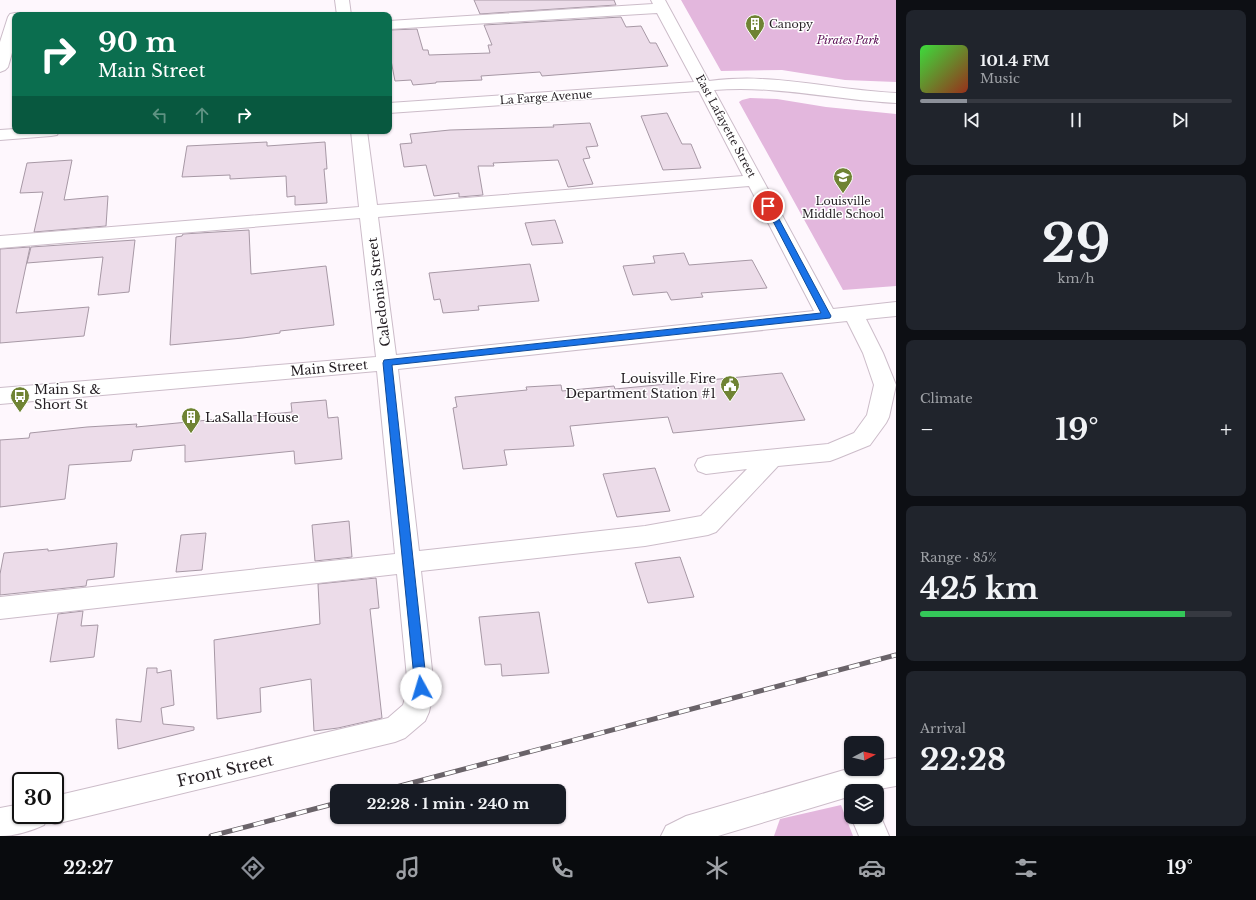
<!DOCTYPE html>
<meta charset="utf-8">
<style>
:root{--surface:#171b24;--page:#20242c;--text:#f1f3f6;--muted:#9ea1a6;--line:#363941;--accent:#8c9099}
body{margin:0;font-family:"Libre Baskerville",serif;background:var(--page);color:var(--text);height:100vh;display:flex;flex-direction:column;font-size:15px;white-space:nowrap}
*{box-sizing:border-box;margin:0}
p{font-size:13px;color:var(--muted)}
.icon{flex:none;width:22px;height:22px;fill:none;stroke:currentColor;stroke-width:2;stroke-linecap:round;stroke-linejoin:round}
.map{position:relative;flex:1;overflow:hidden}
.details{display:flex;flex-direction:column;gap:10px;padding:10px;background:#0d0f14;width:360px}
.details>*{flex:none}
.guide{position:absolute;left:12px;top:12px;width:380px;height:122px;border-radius:8px;box-shadow:0 1px 3px #0004;background:#0b6e4f;color:#fff;overflow:hidden}
.needle{width:26px;rotate:83deg}
.buttons{position:absolute;left:844px;top:736px;display:grid;gap:8px}
.buttons a{display:grid;place-items:center;width:40px;height:40px;border-radius:8px;background:var(--surface);box-shadow:0 1px 3px #0004;font-size:20px}
.speed{position:absolute;left:12px;top:772px;display:flex;gap:8px;font-size:20px;font-weight:700;text-align:center}
.speed>*{display:grid;place-content:center;width:52px;height:52px;border-radius:50%;background:var(--surface);box-shadow:0 1px 3px #0004;line-height:1}
.speed .limit{border:2px solid #111;border-radius:6px;background:#fff;color:#111}
.pin{position:absolute;display:grid;place-items:center;width:34px;height:34px;color:#fff;margin:-17px;border:2px solid #fff;border-radius:50%;box-shadow:0 1px 4px #0007}
.me{position:absolute;width:44px;margin:-22px;rotate:354deg;stroke-linejoin:round;filter:drop-shadow(0 0 3px #0008)}
.turn{display:flex;align-items:center;gap:14px;height:84px;padding:0 20px;font-size:18px}
.turn .icon{width:52px;height:52px;stroke-width:2.5}
.turn b{display:block;font-size:28px;line-height:34px}
.lanes{display:flex;align-items:center;height:38px;padding:0 20px;background:#0003;justify-content:center;gap:20px;direction:ltr}
.lanes .off{opacity:.35}
.big{font-size:30px;font-weight:800;line-height:1.1}
.details .card{flex:1;display:flex;flex-direction:column;justify-content:center;gap:6px;min-width:0;padding:0 14px;border-radius:8px;background:var(--page)}
.details .dial{align-items:center;gap:0}
.dial b{font-size:52px;line-height:1}
.song{display:flex;align-items:center;gap:12px}
.cover{width:48px;height:48px;border-radius:6px;background:linear-gradient(135deg,hsl(120 70% 55%),hsl(10 70% 35%))}
.played{height:4px;border-radius:2px;background:linear-gradient(90deg,var(--accent) 15%,var(--line) 15%)}
.keys{display:flex;justify-content:space-around;direction:ltr}
.heat{display:flex;justify-content:space-between;align-items:center;font-size:22px;direction:ltr}
.charge{height:6px;border-radius:3px;background:linear-gradient(90deg,#34c759 85%,var(--line) 0)}
.trip{position:absolute;left:330px;top:784px;width:236px;height:40px;border-radius:8px;background:var(--surface);box-shadow:0 1px 3px #0004;font-weight:800;line-height:40px;text-align:center}
.dock{display:flex;height:64px;justify-content:space-around;align-items:center;background:#090b0e;color:var(--muted)}
.dock .icon{width:28px;height:28px}
.dock .selected{color:var(--accent)}
.dock b{font-size:18px;color:var(--text)}
main{display:flex;flex:1;min-height:0}
.map>svg:first-child{display:block}
</style>
<main>
<div class="map">
<svg width="896" height="836" viewBox="0 0 896 836">
<rect width="100%" height="100%" fill="#fef7fd"/>
<g fill="#e3b7dd">
<path d="M681,0h215v82l-51,-2 -63,-10 -61,1z"/>
<path d="M750,98l27,1 49,8 70,7v172l-53,4 -104,-188 3,-2z"/>
<path d="M841,805l12,31h-79l6,-17z"/>
</g>
<g fill="#ecdce9" stroke="#a798a5">
<path d="M474,0h140l2,5 -136,9z"/>
<path d="M621,17l5,10 15,-1 9,17h6l12,23 -126,10 -2,-4 -59,4 1,4 -46,2v1l-23,2 -2,-5 -16,1 -6,-31v-20l28,-1 6,21h5l1,5 61,-2 -2,-8h4l-8,-20z"/>
<path d="M667,113l15,31h9l10,24 -38,2 -22,-54z"/>
<path d="M590,123l8,23 -12,1 4,11 -7,1 10,25 -25,3 -10,-27 -65,3 1,3h-16l5,29 -24,2v-4l-25,3 -8,-31 -22,2 -4,-23 12,-1 -2,-9 40,-4 104,-3 -1,-2z"/>
<path d="M267,142v4l58,-4 2,27h-3l3,34 -32,2v-9l-8,1 -1,-21 -56,3v-4l-48,2 5,-31z"/>
<path d="M72,160l-8,40 44,-4 -2,30 -72,6 9,-40 -23,1 7,-30z"/>
<path d="M555,220l8,23 -31,2 -7,-22z"/>
<path d="M249,230l2,44 75,-8 8,59 -54,6v2l-37,5 -73,7 6,-108 6,-1 1,-2z"/>
<path d="M135,240l-6,52 -31,3 5,-38 -76,6 4,-16z"/>
<path d="M30,247l-14,66 73,-6 -5,29 -84,7v-94z"/>
<path d="M684,253l5,12 63,-5 15,28 -66,5 2,4 -32,3 -4,-8 -34,3 -10,-29 32,-3 -2,-7z"/>
<path d="M530,264l9,37 -61,5 1,4 -36,3 -3,-14 -6,1 -5,-27z"/>
<path d="M782,373l23,47 -132,13 -5,-16 -98,9 4,20 -70,4 3,15 -44,4 -10,-61 4,-1 -2,-10 72,-7 -1,-3 35,-2 1,6 52,-5 1,3z"/>
<path d="M326,400l2,18 10,-1 4,42 -47,5 -1,-13 -109,11v-17l-52,5 -2,11 -62,4 -4,34 -65,8v-67l29,-2 1,-5 57,-6 50,-3 -1,3 156,-15 -1,-9z"/>
<path d="M655,468l15,43 -53,6 -14,-43z"/>
<path d="M349,521l3,36 -37,4 -3,-36z"/>
<path d="M206,533l-4,37 -26,2 5,-37z"/>
<path d="M117,543l-3,34 -27,3 -1,6 -86,9v-21l4,-21 44,-4v2z"/>
<path d="M680,557l14,40 -46,6 -13,-40z"/>
<path d="M376,578l3,30 -9,1 12,109 -44,10 -24,3 -3,-52 -51,9 1,24 -44,7 -3,-79 106,-16 -2,-40z"/>
<path d="M83,611l-2,15 17,-1 -4,32 -44,5 8,-48z"/>
<path d="M539,612l10,61 -47,3 -1,-12 -16,1 -6,-48z"/>
<path d="M147,668h10v5l14,-3 3,35 -13,3 2,16 31,3v3l-76,19 -2,-30 25,3z"/>
</g>
<g fill="none" stroke-linecap="round" stroke-linejoin="round">
<g stroke="#ccbcc9" stroke-width="2">
<g id="minor">
<path d="M335,0h14l2,15h-14z"/>
<path d="M651,0h14l44,81c17,-2 35,-3 52,-2 45,2 90,12 135,14v10c-62,-3 -119,-18 -182,-13l119,219 63,-7v14l-30,3 17,34 13,32 -7,32 -3,6 -16,22 -32,13 -8,3 -52,5 -62,66 -8,3 -63,11 -224,25 13,117 -5,24 -4,9 -20,17 -10,4 -340,82 -9,-3 -2,4c-13,6 -29,11 -44,11v-28l21,-4v11h34v-19l333,-78 15,-13 5,-17 -11,-114 -397,45v-22l395,-43 -18,-183 -377,33v-16l376,-31 -16,-139 -360,30v-12l359,-29 -8,-76h16l10,74 366,-29 -44,-85 -310,22v-10l305,-21 -37,-69 -268,16v-8l264,-17zM749,186l65,125 -418,44 -18,-138zM847,321l16,32 11,32 -7,30 -13,18 -26,11 -122,12 -8,3 -3,6 3,6 8,3 41,-5 -46,47 -56,10 -226,25 -21,-182z"/>
<path d="M15,13l6,2h-6v27l-7,25 -3,3 -5,2v-30l8,-25 2,-3z"/>
<path d="M15,129v2h44l-2,4 -6,1 -51,4v-10z"/>
<path d="M896,758v28l-28,5h-17v5l-133,40h-57l5,-10 20,-10 165,-48 26,1v-8z"/>
<path d="M877,808l12,28h-30l-8,-19h26z"/>
</g>
</g>
<use href="#minor" fill="#fff" fill-rule="evenodd"/>
<g stroke="#6a6369" stroke-width="5">
<g id="rail">
<path d="M381,791l515,-136"/>
<path d="M211,836l126,-33"/>
</g>
</g>
<use href="#rail" stroke="#fff" stroke-width="3.5" stroke-dasharray="11" stroke-linecap="butt"/>
</g>
<path fill="#1a73e8" stroke="#114b97" d="M766,204h2l4,2 59,110 -1,2 -438,47 35,323 -2,4 -4,1 -4,-1 -2,-4 -32,-325 1,-3 437,-47 -56,-107z"/>
<defs>
<g id="building-pin" transform="scale(1)"><path d="M0 17L-7.5 6A9.5 9.5 0 1 1 7.5 6Z" fill="#6f8333" stroke="#fff"/><path d="M-4-6H4V6H1V3H-1V6H-4ZM-2.5-4.3h1.7v1.8h-1.7ZM.8-4.3h1.7v1.8H.8ZM-2.5-1h1.7V.8h-1.7ZM.8-1h1.7V.8H.8Z" fill="#fff"/></g>
<g id="school-pin" transform="scale(1)"><path d="M0 17L-7.5 6A9.5 9.5 0 1 1 7.5 6Z" fill="#6f8333" stroke="#fff"/><path d="M0-5L7-2L0 1L-7-2ZM-4 1L0 2.5L4 1V4Q0 6-4 4Z" fill="#fff"/></g>
<g id="civic-pin" transform="scale(1)"><path d="M0 17L-7.5 6A9.5 9.5 0 1 1 7.5 6Z" fill="#6f8333" stroke="#fff"/><path d="M-.6-6.5H3V-4.5H.6V-3L4-1V1h2V6H-6V1h2V-1L-.6-3ZM-1.2 2.5V6h2.4V2.5Z" fill="#fff"/></g>
<g id="bus-pin" transform="scale(1)"><path d="M0 17L-7.5 6A9.5 9.5 0 1 1 7.5 6Z" fill="#6f8333" stroke="#fff"/><path d="M-5-6H5V4H4V6H2V4H-2V6H-4V4H-5ZM-3.5-4V0h7V-4ZM-3.5 1.2v1.5H-2V1.2ZM2 1.2v1.5H3.5V1.2Z" fill="#fff"/></g>
</defs>
<g fill-rule="evenodd">
<use href="#building-pin" x="755" y="24"/>
<use href="#school-pin" x="843" y="177"/>
<use href="#civic-pin" x="730" y="385"/>
<use href="#bus-pin" x="20" y="396"/>
<use href="#building-pin" x="191" y="417"/>
</g>
<g text-anchor="middle" dominant-baseline="central" stroke-width="3" stroke-linejoin="round" paint-order="stroke">
<g font-size="11" fill="#241e23" stroke="#fff" text-anchor="start">
<text x="769" y="24">Canopy</text>
<text x="843" y="201" text-anchor="middle">Louisville<tspan x="843" dy="13">Middle School</tspan></text>
</g>
<g font-size="11" font-style="italic" fill="#5b0e55" stroke="#fff">
<text x="848" y="40">Pirates Park</text>
</g>
<g font-size="11" fill="#241e23" stroke="#fff">
<text transform="translate(546 97) rotate(-4)">La Farge Avenue</text>
<text transform="translate(726 126) rotate(62)">East Lafayette Street</text>
</g>
<g font-size="13" fill="#241e23" stroke="#fff">
<text transform="translate(379 292) rotate(-97)">Caledonia Street</text>
<text transform="translate(329 368) rotate(-5)">Main Street</text>
</g>
<g font-size="13" fill="#241e23" stroke="#fff" text-anchor="start">
<text x="716" y="378" text-anchor="end">Louisville Fire<tspan x="716" dy="15">Department Station #1</tspan></text>
<text x="34" y="389">Main St &amp;<tspan x="34" dy="15">Short St</tspan></text>
<text x="205" y="417">LaSalla House</text>
</g>
<g font-size="16" fill="#241e23" stroke="#fff">
<text transform="translate(225 770) rotate(-13)">Front Street</text>
</g>
</g>
</svg>
<div class="buttons">
<a><svg class="needle" viewBox="-14 -14 28 28"><path d="M0-13l5 13h-10z" fill="#e53935"/><path d="M0 13l5-13h-10z" fill="#9ea1a6"/></svg></a>
<a><svg class="icon" aria-label="layers" viewBox="0 0 24 24"><path d="M12 4l9 5-9 5-9-5zM3 14l9 5 9-5"/></svg></a>
</div>
<div class="speed"><div class="limit">30</div></div>
<div class="pin" style="left:768px;top:206px;background:#d93025"><svg class="icon" aria-label="arrive" viewBox="0 0 24 24"><path d="M6 21V4h12l-3 4 3 4H6"/></svg></div>
<svg class="me" style="left:421px;top:688px" viewBox="-20 -20 40 40"><circle r="19" fill="#fff"/><path d="M0-13L10 11 0 6-10 11z" fill="#1a73e8"/></svg>
<div class="trip">22:28 · 1 min · 240 m</div>
<div class="guide">
<div class="turn"><svg class="icon" aria-label="right" viewBox="0 0 24 24"><path d="M7 20v-9h11M14 6l5 5-5 5"/></svg><div><b>90 m</b>Main Street</div></div>
<div class="lanes"><svg class="icon off" aria-label="left" viewBox="0 0 24 24"><path d="M17 20v-9H6M10 6l-5 5 5 5"/></svg><svg class="icon off" aria-label="ahead" viewBox="0 0 24 24"><path d="M12 20V5M6 11l6-6 6 6"/></svg><svg class="icon" aria-label="right" viewBox="0 0 24 24"><path d="M7 20v-9h11M14 6l5 5-5 5"/></svg></div>
</div>
</div>
<section class="details">
<div class="card">
<div class="song"><i class="cover"></i><div><b>101.4 FM</b><p>Music</p></div></div>
<div class="played"></div>
<div class="keys"><svg class="icon" aria-label="previous" viewBox="0 0 24 24"><path d="M18 5L8 12l10 7zM5 5v14"/></svg><svg class="icon" aria-label="pause" viewBox="0 0 24 24"><path d="M8 5v14M16 5v14"/></svg><svg class="icon" aria-label="next" viewBox="0 0 24 24"><path d="M6 5l10 7-10 7zM19 5v14"/></svg></div>
</div>
<div class="card dial"><b>29</b><p>km/h</p></div>
<div class="card"><p>Climate</p>
<div class="heat"><a>−</a><b class="big">19°</b><a>+</a></div>
</div>
<div class="card"><p>Range · 85%</p><b class="big">425 km</b><div class="charge"></div></div>
<div class="card"><p>Arrival</p><b class="big">22:28</b></div>
</section>
</main>
<nav class="dock">
<b>22:27</b>
<svg class="icon selected" aria-label="directions" viewBox="0 0 24 24"><path d="M12 3l9 9-9 9-9-9zM9 14v-3h6M13 9l2 2-2 2"/></svg>
<svg class="icon" aria-label="music" viewBox="0 0 24 24"><path d="M9 18V5l10-2v13"/><circle cx="6" cy="18" r="3"/><circle cx="16" cy="16" r="3"/></svg>
<svg class="icon" aria-label="phone" viewBox="0 0 24 24"><path d="M5 4h4l2 5-3 2q2 4 5 5l2-3 5 2v4C11 20 4 13 5 4z"/></svg>
<svg class="icon" aria-label="climate" viewBox="0 0 24 24"><path d="M12 3v18M4 7l16 10M4 17L20 7"/></svg>
<svg class="icon" aria-label="car" viewBox="0 0 24 24"><path d="M5 17H2v-5l4-1 3-4h7l3 4 3 1v5h-3M9 17h6M6 11h13"/><circle cx="7" cy="17" r="2"/><circle cx="17" cy="17" r="2"/></svg>
<svg class="icon" aria-label="filters" viewBox="0 0 24 24"><path d="M4 7h16M4 17h16"/><circle cx="9" cy="7" r="2"/><circle cx="15" cy="17" r="2"/></svg>
<b>19°</b>
</nav>
